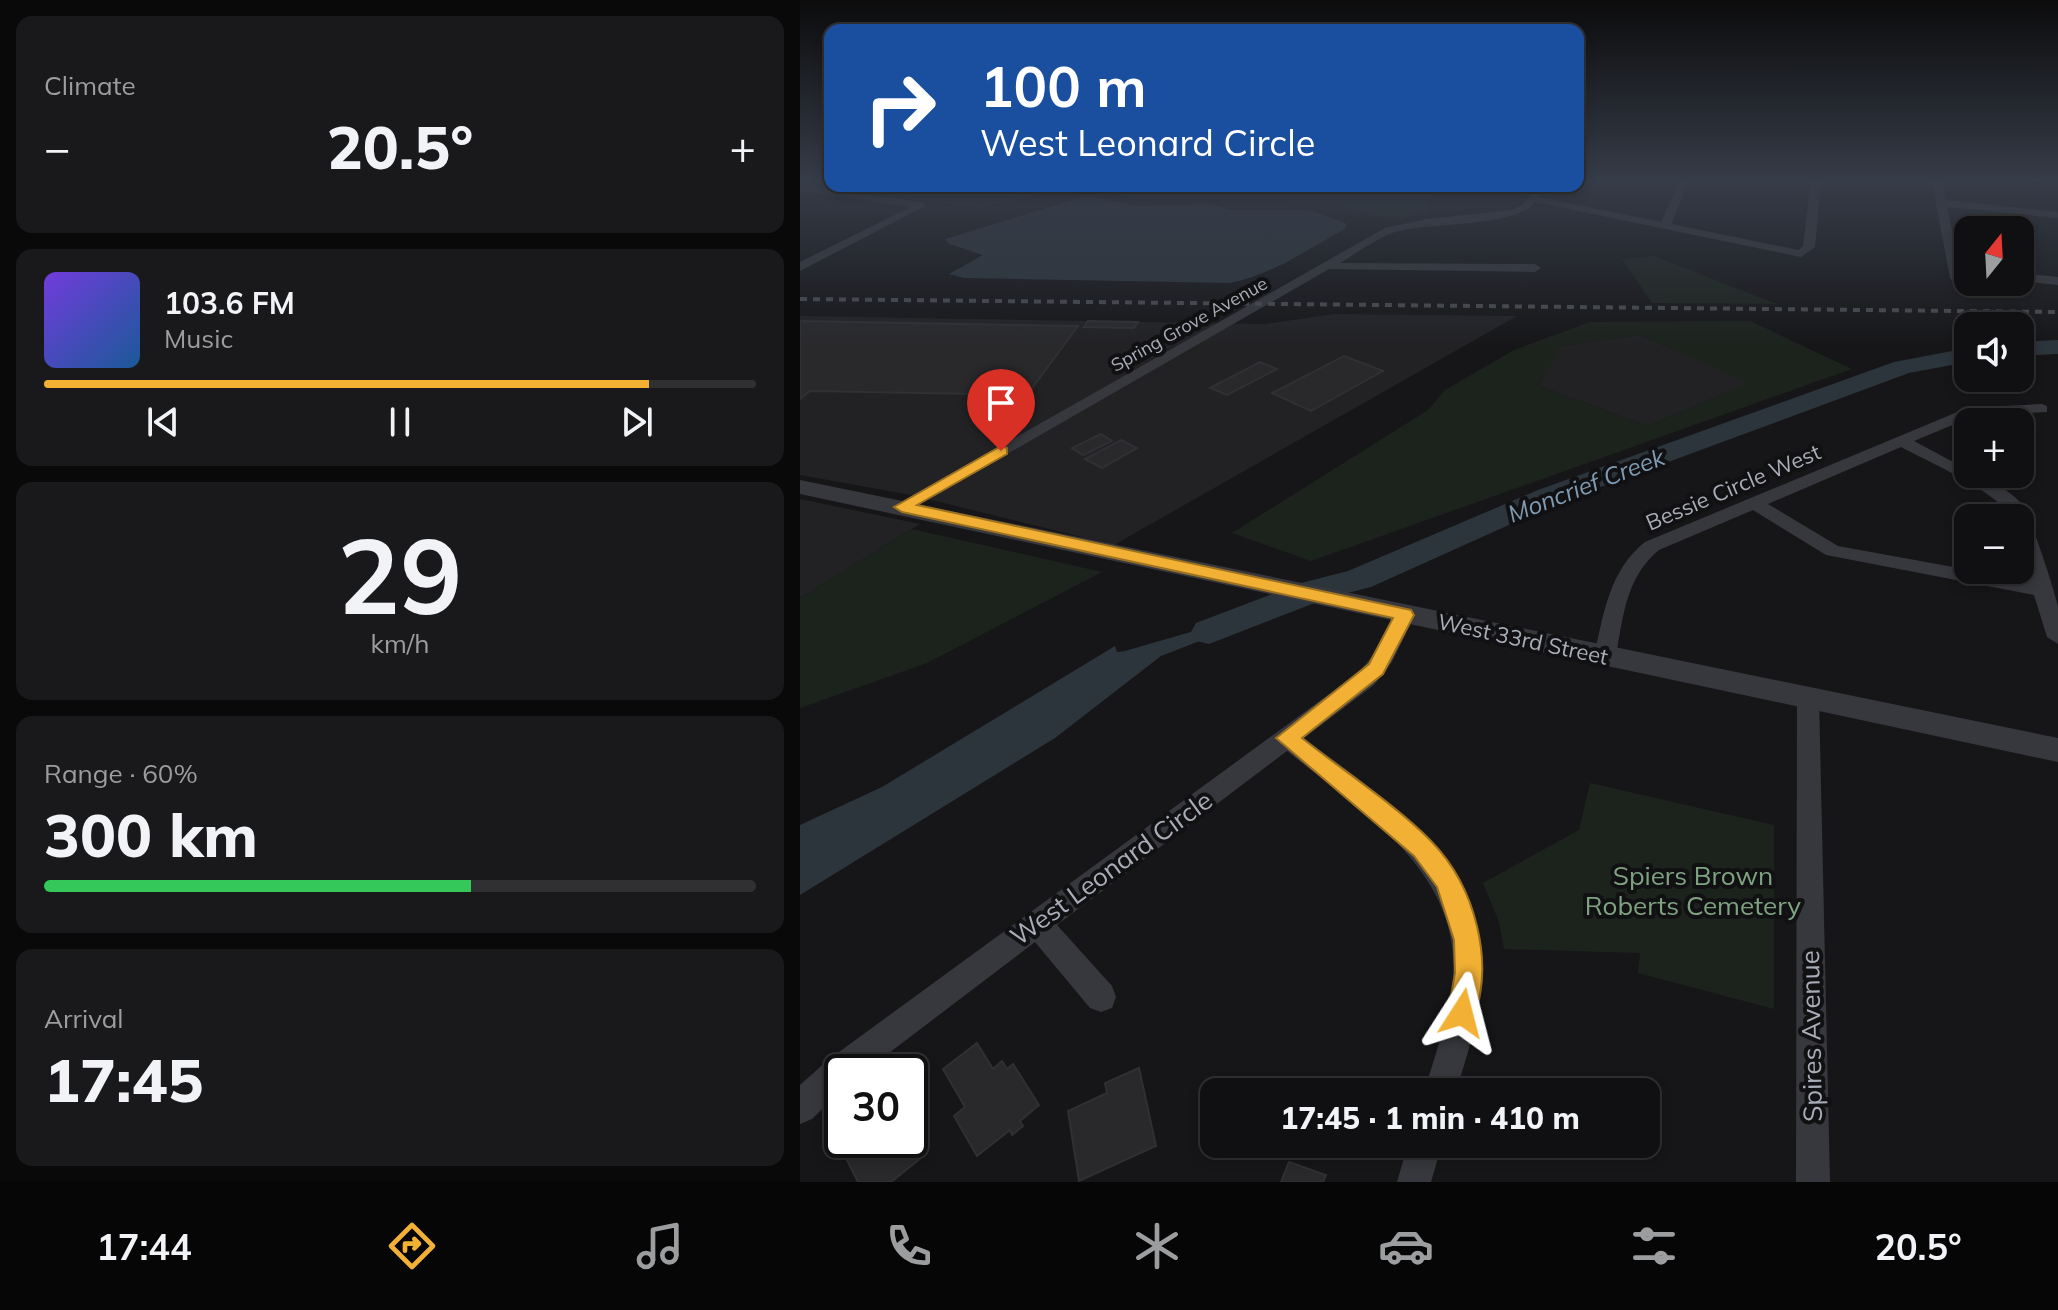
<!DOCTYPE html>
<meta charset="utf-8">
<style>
:root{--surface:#101012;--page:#19191b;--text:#f1f3f6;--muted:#9c9d9f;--line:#303032;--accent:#f2b134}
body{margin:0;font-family:Mulish,sans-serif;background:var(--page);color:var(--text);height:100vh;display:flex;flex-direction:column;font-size:30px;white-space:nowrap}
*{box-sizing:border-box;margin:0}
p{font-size:26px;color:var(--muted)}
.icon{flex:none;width:44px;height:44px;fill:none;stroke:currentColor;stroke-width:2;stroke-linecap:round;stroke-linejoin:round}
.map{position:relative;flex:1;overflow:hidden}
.drawer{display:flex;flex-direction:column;gap:16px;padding:16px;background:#09090a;width:800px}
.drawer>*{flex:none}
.banner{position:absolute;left:24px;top:24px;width:760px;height:168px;border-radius:16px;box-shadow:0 4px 12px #0003,0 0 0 2px var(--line);background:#1a4fa0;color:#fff;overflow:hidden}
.needle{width:52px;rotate:18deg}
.controls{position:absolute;left:1154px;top:216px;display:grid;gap:16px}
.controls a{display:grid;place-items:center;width:80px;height:80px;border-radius:16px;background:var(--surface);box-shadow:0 4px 12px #0003,0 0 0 2px var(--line);font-size:40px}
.speed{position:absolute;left:24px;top:1054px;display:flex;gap:16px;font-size:40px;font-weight:700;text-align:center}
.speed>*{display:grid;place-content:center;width:104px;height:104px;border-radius:50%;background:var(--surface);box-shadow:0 4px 12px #0003,0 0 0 2px var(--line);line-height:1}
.speed .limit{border:4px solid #111;border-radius:12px;background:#fff;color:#111}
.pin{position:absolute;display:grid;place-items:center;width:68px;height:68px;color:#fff;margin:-82px -34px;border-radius:50% 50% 50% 0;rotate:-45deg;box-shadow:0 0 8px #0007}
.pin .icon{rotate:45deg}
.me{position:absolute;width:88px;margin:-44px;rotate:9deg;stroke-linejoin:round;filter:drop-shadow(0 0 6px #0008)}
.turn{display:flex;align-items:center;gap:28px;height:168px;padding:0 24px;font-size:36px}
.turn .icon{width:104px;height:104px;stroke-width:2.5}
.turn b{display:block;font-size:56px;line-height:68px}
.big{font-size:60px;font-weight:800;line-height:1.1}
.drawer .widget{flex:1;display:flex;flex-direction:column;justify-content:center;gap:12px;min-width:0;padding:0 28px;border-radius:16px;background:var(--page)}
.drawer .dial{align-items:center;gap:0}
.dial b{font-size:104px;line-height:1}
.song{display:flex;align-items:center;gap:24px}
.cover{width:96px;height:96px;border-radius:12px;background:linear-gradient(135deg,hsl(260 70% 55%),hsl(210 70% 35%))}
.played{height:8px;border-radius:4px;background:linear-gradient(90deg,var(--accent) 85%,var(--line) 85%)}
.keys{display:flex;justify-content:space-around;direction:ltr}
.heat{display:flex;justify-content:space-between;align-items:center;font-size:44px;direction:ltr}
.charge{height:12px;border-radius:6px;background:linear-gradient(90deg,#34c759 60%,var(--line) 0)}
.trip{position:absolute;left:400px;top:1078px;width:460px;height:80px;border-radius:16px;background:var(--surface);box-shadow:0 4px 12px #0003,0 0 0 2px var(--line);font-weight:800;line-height:80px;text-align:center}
.tabs{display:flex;height:128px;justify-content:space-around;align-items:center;background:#060607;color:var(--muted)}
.tabs .icon{width:56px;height:56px}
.tabs .on{color:var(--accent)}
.tabs b{font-size:36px;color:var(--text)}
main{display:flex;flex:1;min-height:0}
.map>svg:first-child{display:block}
</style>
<main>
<section class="drawer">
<div class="widget"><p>Climate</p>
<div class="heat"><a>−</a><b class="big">20.5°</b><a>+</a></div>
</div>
<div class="widget">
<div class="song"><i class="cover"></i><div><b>103.6 FM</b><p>Music</p></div></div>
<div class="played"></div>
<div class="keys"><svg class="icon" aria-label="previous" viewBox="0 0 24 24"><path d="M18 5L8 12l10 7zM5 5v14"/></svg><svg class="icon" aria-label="pause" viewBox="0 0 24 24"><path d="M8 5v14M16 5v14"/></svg><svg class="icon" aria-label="next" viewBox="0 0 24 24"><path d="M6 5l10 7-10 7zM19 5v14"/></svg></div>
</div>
<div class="widget dial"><b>29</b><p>km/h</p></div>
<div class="widget"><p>Range · 60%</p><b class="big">300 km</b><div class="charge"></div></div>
<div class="widget"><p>Arrival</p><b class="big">17:45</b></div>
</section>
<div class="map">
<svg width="1258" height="1182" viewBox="0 0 1258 1182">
<rect width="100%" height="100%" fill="#161618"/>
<g fill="#222225">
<path d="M0,182h30v4h239l-88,22 -181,-22z"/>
<path d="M534,314l183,2 -403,229 -203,-50 -111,-20v-159l465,8z"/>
<path d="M839,335l111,47 -102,44 -109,-40 21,-40z"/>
<path d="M0,499l120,25 -120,74z"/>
</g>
<g fill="#1c231d" fill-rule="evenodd">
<path d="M325,186h395h-67l-22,6 -3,21 -37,7 -55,-15 -39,-4 -161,-1 -17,-6 -2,-6z"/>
<path d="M854,256l123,48 -125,-1 -30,-44z"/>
<path d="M950,321l102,48 -541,192 -79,-28 196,-123 17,-20 69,-40 76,-28zM839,335l109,47h1l-101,44 -109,-40 22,-40z"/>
<path d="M112,529l190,43 -175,91 -127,45v-110z"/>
<path d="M790,783l184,42v184l-136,-36 2,-20 -136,-4 -5,-27 -16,-39 96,-53z"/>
</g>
<g fill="#2c353c">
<path d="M286,196l52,10 72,-2 20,6h79l38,14 -2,5c-37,20 -73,46 -115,54l-266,-5 -15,-4 34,-19 -34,-11 -4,-5z"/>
<path d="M408,627l2,10 -49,19 -106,82 -255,157v-70l82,-38 233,-141 2,6 8,-1z"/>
</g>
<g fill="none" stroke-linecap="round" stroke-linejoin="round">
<g fill="#2c353c" fill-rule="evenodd">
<path d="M1258,340v14l-38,2v-14z"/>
<path d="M1168,348v14l-59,11 -349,129 -189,85 -46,12 -116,45 -13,-3 -5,-9 5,-9 105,-40 47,-12 190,-81 356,-128z"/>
</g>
</g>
<g fill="#29292c" stroke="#303034" stroke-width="2">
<path d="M0,321l278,5 -51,69 -217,-4 -10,8z"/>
<path d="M288,321l50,1 -4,6 -50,-1z"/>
<path d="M544,356l39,15 -72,40 -39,-18z"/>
<path d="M460,362l17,7 -50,26 -17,-7z"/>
<path d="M301,434l11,7 -29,14 -11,-7z"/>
<path d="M321,440l16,8 -35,20 -17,-9z"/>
<path d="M177,1043l16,26 9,-8 5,8 6,-5 26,41 -19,16 3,5 -11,9 -2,-5 -33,26 -23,-40 11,-9 -22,-38z"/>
<path d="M339,1068l17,78 -77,35 -11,-70 39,-18 -2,-10z"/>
<path d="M110,1124l16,30 -35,28h-33l-15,-30 17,-12h50z"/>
<path d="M489,1162l37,13 -3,7h-42z"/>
</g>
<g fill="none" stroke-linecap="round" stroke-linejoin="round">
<g fill="#37383d" fill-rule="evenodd">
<path d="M879,182h10l-18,42 128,26 4,-4 8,-64h10l-6,65 -14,10 -266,-55c-20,26 -105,20 -140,30 -18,6 -38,21 -55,31l195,1 6,4 -6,4 -206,-3 -421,242 -6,1 -9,-5 492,-279 42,-9 86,-9 9,-5 16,-19h10l-9,11 122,25z"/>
<path d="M1132,182h10l4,18 112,12v6l-111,-11 15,71 6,8 -10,3 -8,-11z"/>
<path d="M0,185l122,17 5,3 -127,66v-9l111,-55 -111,-16z"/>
<path d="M1220,273l38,4v8l-38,-4z"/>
<path d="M1242,404l5,2v6l-73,4 -60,25 54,29v4c16,0 42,17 53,29 8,8 35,92 37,104 0,12 0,25 0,37l-11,-7 -13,-42 -208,-40 -73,-45 -94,40c-33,27 -36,67 -43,106l-3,5h-16l-3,-5c10,-43 15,-85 51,-114l322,-134zM1101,447c25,14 101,46 109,71h10v33l10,30 -192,-35 -70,-42z"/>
<path d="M605,608l10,7 -23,47 -18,23 -70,53c80,61 185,126 179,240 -3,39 -16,77 -27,114h-32c11,-37 25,-74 29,-113 9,-108 -93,-169 -166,-228l-230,174 55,61 4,11 -4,11 -11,4 -11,-4 -55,-66 -171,130h-22v18l-30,29 -12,5v-39l28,-25 530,-387 17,-20 23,-43z"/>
<path d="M1008,689l8,2 3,6 11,485h-34l1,-485 3,-6z"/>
<path d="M608,1144h34l-11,38h-34z"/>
</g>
<path fill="#37383d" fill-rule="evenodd" d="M0,480l1258,258v24l-1258,-268z"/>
<path stroke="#4a4c52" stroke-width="4" stroke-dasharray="7 6" stroke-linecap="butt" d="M0,299l1258,13"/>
</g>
<linearGradient id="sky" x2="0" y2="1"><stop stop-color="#0c0c0d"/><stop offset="0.52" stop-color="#363c48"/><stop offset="1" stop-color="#363c48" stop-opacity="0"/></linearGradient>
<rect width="1258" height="348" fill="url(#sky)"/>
<path fill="#f2b134" stroke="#9d7322" stroke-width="2" d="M201,446l6,2v6l-90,51 494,105 3,5 -31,59 -81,64c40,32 94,67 129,103 44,45 65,122 41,181l-10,5 -10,-5 -4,-9 7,-40 -1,-33 -17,-53 -23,-31 -138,-118 93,-74 24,-46 -491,-106 -8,-5z"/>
<g text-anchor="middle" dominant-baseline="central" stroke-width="8" stroke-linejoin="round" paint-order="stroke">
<g font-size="18" fill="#a8adb8" stroke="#111113">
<text transform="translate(389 324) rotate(-29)">Spring Grove Avenue</text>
</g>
<g font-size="22" fill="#a8adb8" stroke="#111113">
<text transform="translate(933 487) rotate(-23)">Bessie Circle West</text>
<text transform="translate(723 639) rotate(12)">West 33rd Street</text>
</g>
<g font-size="24" font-style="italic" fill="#7f9bb3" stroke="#111113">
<text transform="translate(786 485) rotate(-21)">Moncrief Creek</text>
</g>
<g font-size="26" fill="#a8adb8" stroke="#111113">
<text transform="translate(311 868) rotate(-36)">West Leonard Circle</text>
<text transform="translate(1011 1036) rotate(-91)">Spires Avenue</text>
</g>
<g font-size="26" fill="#7fa381" stroke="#111113">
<text x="893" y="875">Spiers Brown<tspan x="893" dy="30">Roberts Cemetery</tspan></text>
</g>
</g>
</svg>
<div class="controls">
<a><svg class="needle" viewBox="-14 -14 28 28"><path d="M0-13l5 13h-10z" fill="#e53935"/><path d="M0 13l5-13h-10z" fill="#9c9d9f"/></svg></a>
<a><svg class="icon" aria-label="sound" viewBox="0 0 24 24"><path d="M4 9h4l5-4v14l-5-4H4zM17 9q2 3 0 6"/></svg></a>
<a>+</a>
<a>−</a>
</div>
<div class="speed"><div class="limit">30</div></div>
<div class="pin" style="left:201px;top:451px;background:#d93025"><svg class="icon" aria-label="arrive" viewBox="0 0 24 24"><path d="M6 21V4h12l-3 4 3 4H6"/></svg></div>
<svg class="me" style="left:662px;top:1013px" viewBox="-20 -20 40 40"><path d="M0-17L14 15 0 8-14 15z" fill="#f2b134" stroke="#fff" stroke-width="4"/></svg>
<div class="trip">17:45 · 1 min · 410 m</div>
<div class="banner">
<div class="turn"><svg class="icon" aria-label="right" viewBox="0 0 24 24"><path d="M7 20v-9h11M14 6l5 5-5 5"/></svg><div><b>100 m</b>West Leonard Circle</div></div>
</div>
</div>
</main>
<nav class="tabs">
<b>17:44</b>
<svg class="icon on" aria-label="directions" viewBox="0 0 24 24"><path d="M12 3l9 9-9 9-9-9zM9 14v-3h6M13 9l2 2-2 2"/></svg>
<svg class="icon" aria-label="music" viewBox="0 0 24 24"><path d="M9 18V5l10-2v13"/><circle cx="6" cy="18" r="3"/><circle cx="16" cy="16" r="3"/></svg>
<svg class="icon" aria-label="phone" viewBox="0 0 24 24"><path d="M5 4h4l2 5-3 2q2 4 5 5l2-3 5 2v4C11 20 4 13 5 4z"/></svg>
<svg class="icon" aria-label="climate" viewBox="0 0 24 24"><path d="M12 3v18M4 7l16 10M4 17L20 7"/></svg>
<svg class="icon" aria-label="car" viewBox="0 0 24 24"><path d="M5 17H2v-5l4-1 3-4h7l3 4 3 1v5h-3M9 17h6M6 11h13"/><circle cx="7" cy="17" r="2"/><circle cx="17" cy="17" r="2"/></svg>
<svg class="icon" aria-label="filters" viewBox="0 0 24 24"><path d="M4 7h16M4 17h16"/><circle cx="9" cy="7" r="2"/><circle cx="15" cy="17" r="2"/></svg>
<b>20.5°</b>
</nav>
